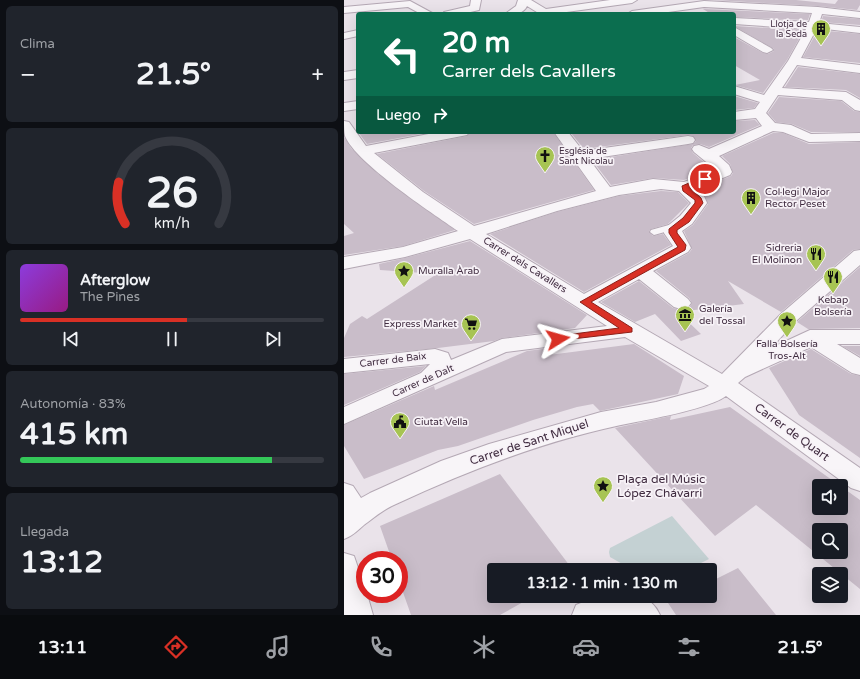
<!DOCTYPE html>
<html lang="es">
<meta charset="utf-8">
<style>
:root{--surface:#171b24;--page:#20242c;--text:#f1f3f6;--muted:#9ea1a6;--line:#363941;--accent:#d93025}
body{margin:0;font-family:"Varela Round",sans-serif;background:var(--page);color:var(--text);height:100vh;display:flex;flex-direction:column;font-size:15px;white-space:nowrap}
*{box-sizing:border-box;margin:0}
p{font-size:13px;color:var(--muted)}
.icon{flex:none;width:22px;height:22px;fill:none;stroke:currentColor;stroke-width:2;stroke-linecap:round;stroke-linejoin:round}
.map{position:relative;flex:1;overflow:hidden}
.details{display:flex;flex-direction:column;gap:6px;padding:6px;background:#0d0f14;width:344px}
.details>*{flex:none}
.top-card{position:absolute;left:12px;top:12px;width:380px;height:122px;border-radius:4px;box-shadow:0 4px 16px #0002;background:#0b6e4f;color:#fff;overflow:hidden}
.tools{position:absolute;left:468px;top:479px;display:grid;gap:8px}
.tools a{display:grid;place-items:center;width:36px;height:36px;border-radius:4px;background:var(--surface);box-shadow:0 4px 16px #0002;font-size:20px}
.speed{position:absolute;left:12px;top:551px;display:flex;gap:8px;font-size:20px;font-weight:700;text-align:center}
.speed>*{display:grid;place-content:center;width:52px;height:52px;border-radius:50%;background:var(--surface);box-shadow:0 4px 16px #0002;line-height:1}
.speed .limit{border:6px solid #d22;background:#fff;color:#111}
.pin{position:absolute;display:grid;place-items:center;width:34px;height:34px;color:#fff;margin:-17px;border:2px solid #fff;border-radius:50%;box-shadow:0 1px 4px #0007}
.me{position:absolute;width:44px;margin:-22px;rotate:82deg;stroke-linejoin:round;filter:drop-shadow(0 0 3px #0008)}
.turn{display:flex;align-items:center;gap:14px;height:84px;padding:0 20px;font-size:18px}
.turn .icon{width:52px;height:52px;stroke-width:2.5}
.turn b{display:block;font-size:28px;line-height:34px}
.then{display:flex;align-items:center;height:38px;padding:0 20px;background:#0003;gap:8px;font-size:15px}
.big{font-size:30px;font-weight:800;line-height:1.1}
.details .widget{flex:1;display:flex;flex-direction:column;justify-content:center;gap:6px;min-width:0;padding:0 14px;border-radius:6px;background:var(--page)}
.details .dial{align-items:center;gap:0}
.dial svg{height:104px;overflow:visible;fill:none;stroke:var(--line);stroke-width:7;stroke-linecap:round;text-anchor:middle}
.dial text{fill:var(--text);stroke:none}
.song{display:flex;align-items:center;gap:12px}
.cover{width:48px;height:48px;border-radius:6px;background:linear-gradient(135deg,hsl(270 70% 55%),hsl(310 70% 35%))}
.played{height:4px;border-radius:2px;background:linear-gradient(90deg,var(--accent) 55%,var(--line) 55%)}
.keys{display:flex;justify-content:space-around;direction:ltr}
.heat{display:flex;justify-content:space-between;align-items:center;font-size:22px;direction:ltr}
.charge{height:6px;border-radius:3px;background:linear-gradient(90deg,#34c759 83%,var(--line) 0)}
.trip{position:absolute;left:143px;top:563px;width:230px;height:40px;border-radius:4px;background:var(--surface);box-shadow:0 4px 16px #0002;font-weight:800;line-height:40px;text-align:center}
.menu{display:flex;height:64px;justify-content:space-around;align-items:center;background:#090b0e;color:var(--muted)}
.menu .icon{width:28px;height:28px}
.menu .selected{color:var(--accent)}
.menu b{font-size:18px;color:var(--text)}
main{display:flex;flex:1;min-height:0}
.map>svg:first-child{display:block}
</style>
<main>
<section class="details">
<div class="widget"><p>Clima</p>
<div class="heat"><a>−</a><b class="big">21.5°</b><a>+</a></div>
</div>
<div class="widget dial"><svg viewBox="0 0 100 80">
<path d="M14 69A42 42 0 1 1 86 69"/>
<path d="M14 69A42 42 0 0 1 9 37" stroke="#d93025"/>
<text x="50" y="56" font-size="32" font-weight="700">26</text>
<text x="50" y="72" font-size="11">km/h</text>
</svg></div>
<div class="widget">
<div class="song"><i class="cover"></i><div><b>Afterglow</b><p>The Pines</p></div></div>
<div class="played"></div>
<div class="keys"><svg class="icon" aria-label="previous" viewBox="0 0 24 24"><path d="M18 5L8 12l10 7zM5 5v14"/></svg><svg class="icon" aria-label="pause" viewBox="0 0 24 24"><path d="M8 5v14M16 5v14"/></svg><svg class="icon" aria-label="next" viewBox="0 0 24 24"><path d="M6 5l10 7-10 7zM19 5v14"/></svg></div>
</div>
<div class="widget"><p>Autonomía · 83%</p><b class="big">415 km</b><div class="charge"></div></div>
<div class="widget"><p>Llegada</p><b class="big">13:12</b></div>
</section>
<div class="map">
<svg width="516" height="615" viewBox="0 0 516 615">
<rect width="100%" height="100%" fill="#eae3ea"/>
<path fill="#c4d1d3" d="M328,516l37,43 -22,11h-54l-23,-13 -1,-5 1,-4z"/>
<g fill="#c9bdc9" fill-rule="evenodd">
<path d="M370,0h82l39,4 3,-4h22v5l-3,5 -39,-4z"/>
<path d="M359,9h1l106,5 -2,6 -74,-3v-3h-23z"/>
<path d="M479,16l37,3v6l-39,-3z"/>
<path d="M390,26l70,4 -17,30 -24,33 -28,-8 25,-5 -26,-15v-28l29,16 5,1 6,-3v-2z"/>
<path d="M474,30l42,4v29l-57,-6z"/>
<path d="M454,67l62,7v24l-14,-8 -61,-3z"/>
<path d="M390,96l24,7 -4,5 -20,2z"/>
<path d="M435,97l62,4 13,10 6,1v20h-49l-19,-8 -16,-2 -8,-9z"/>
<path d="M411,120l5,5 -51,22 -9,-3 -7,1 -2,3 2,5 20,17 -29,10 -31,-2 -42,7 -19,-25 101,-16 3,-3 -3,-5 -5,-1 -104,14 -13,-16 163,-1v-11z"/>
<path d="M14,132h73l-64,12z"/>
<path d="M126,132h83l41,58 -120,34 -50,-33 -47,-37 90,-18z"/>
<path d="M429,133h10l26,11 51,-2v107l-7,1 -72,62 -53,-31 16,23 -66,8 23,22 -20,7 -26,-27 -20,8 -34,-20 38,-21 34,27 8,2 8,-2 3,-5 -3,-5 -33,-27 33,-18 3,-4 -8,-18 9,-6 15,-21 -3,-9 -6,-6 32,-13 2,-3 -3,-9 -8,-8z"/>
<path d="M0,137l7,11 27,26 77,56 -52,16 -59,9v-19l10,-3 -10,-9z"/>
<path d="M317,191l17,1 11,11 -21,21 -17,5 -2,2 4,5 10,-2 8,11 -87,47 -94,-58 67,-22 62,-16z"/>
<path d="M126,241l117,74 -12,13 -73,10 -8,3 -56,7 -94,9v-19l6,-14 12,-8 5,3 70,-45 -57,-4 -1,-6 26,-6z"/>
<path d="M516,267v61l-52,1 -11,-7z"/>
<path d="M290,344l50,32 -6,18 -78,17 -7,-7 -16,3 -44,13 -75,26 -20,4 -74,29 -20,-33v-21l90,-39 1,4 92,-39 30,-4 -8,8z"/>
<path d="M498,346h18v10z"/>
<path d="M467,349l40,25 9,2v82l-61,-43 -30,-47z"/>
<path d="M82,366l-6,6 -76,33v-31z"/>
<path d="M386,407l130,93v89l-104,-84 -41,31 -100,-108 56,-12 -1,4zM475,486h22v22h-22zM475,530h22v22h-22z"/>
<path d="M156,474l73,96h-79v26h40l-34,19h-89l-12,-34v-21h-7l-12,-34z"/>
<path d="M394,568l38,47h-100l-8,-12 14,-7h28v-14z"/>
</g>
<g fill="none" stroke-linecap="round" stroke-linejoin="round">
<g stroke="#b4a8b4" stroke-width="2">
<path id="lane" d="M332,223l3,1 1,2 -1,2 -25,7 -4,-3 1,-2z"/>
</g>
<g stroke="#b4a8b4" stroke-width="2">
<g id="street">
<path d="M127,0h10l-2,10 -17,4h-19l1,-2 26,-6z"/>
<path d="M174,0h13l15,9 64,-9h27l-5,3 -80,11h-12l-13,-8c-4,9 -14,8 -22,8l11,-8z"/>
<path d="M66,1l24,13h-13l-13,-7 -64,6v-6z"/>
<path d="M360,1l114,6 42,5v6l-38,-4 -3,9 41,4v6l-43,-5 -16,30 59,7v8l-63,-8 -15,23 64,4 14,8v11l-5,-1 -13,-10 -64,-5 -12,18 9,10 16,2 20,9 49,-1v8l-51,1 -26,-10 -10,-1 -54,25 10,9 3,7 -2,3 -34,14 8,7 3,7 -15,21 -10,7 9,17 -3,4 -35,19 35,28 3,4 -3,4 -7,2 -7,-2 -35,-28 -41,23 124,72 60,-61 72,-62 6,-1v15l-64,56 -25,27 39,-18h50v14h-23l23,14v17l-8,-2 -41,-26 -66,30 -7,6 122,85v23l-9,-3 -125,-92c-16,12 -69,22 -90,26 -84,16 -163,46 -240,82 -10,4 -19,11 -28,18 -9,6 -13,13 -24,17v-56l9,3 8,12 9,-5 71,-32 48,-17 112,-32 55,-10 48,-13 5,-3 -84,-49 -119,15 -162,72v-17l77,-34 9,-9 -86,9v-14l91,-10 13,4 3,7 51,-21 105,-13 -137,-87 -65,18 -61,12v-12l59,-10 55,-16c-26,-18 -102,-68 -113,-95 -1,-4 -1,-11 -1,-15l5,1 17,24 73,-14h30l-2,3 -5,1 -88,17 49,39 51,34 122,-35 -42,-59h14l15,19 105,-15 5,1 2,3 -2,3 -5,1 -99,15 21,28 43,-8 31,3 32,-12 -22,-18 -2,-3 2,-3 5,-1 10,4 53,-23 -6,-8 -22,2v-8l21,-3 5,-7 -26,-8v-8l30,9 24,-34 18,-32 -72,-5v-6l75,4 3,-9 -108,-6 -50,7h-27l5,-3zM317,189l18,2 12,12 -11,13 -16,13v4l9,13 -89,48 -98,-60 71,-23 62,-16z"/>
<path d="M390,27l37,21 2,2 -6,3 -4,-1 -29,-17z"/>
<path d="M14,30v6l-14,3v-6z"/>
<path d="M14,70v8l-14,2v-8z"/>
<path d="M14,101v8l-14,2v-8z"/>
<path d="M0,553l10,3 11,32v6h2l6,21h-29z"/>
<path d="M254,596c25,0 50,-8 62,19h-88l4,-10z"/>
</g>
</g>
<use href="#lane" fill="#f8f5f8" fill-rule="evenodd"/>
<use href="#street" fill="#f8f5f8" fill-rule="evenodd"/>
</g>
<path fill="#d93025" stroke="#8d1f18" d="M359,177l6,2 -19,9 11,10 2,5 -14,19 -12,8v3l9,12 -1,5 -94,52 41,26v4l-77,9 -1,-2 4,-3 61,-8 -39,-26 98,-55 -9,-14v-4l14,-11 12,-15v-3l-12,-9 -1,-5z"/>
<defs>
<g id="building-pin" transform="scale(1)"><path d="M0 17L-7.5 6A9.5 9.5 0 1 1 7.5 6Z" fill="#a7c453" stroke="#f7f2f7"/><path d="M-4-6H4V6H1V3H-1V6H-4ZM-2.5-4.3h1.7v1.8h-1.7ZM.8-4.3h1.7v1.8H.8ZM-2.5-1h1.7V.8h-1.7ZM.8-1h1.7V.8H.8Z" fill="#111"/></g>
<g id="church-pin" transform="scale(1)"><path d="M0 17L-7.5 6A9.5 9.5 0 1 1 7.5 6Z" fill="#a7c453" stroke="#f7f2f7"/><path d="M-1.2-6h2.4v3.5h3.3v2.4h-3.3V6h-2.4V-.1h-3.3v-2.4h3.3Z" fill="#111"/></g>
<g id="restaurant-pin" transform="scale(1)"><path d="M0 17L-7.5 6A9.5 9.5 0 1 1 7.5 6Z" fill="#a7c453" stroke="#f7f2f7"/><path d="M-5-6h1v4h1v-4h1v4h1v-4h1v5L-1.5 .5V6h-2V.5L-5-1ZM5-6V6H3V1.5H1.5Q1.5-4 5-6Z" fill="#111"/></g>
<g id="sight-pin" transform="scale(1)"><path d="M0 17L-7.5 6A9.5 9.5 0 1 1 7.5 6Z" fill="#a7c453" stroke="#f7f2f7"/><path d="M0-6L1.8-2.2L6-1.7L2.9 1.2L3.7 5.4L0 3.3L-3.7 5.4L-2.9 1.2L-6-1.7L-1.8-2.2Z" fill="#111"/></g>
<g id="museum-pin" transform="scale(1)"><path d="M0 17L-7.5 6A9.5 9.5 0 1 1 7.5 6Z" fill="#a7c453" stroke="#f7f2f7"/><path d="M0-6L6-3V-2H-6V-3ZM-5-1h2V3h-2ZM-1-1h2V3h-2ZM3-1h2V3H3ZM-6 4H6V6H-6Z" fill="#111"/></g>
<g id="supermarket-pin" transform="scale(1)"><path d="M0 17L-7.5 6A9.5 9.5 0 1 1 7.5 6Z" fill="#a7c453" stroke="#f7f2f7"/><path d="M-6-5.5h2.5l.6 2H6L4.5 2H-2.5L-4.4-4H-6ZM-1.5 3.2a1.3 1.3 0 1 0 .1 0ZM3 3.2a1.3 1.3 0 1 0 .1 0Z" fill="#111"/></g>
<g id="civic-pin" transform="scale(1)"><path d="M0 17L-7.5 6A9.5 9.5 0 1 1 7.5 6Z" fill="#a7c453" stroke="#f7f2f7"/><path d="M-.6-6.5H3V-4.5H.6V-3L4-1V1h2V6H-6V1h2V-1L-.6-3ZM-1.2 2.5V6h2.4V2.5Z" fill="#111"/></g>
</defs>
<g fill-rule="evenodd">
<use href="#building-pin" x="477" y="29"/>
<use href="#church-pin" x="201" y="156"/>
<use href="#building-pin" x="407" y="198"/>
<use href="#restaurant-pin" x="472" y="254"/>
<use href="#sight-pin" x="60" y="271"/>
<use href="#restaurant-pin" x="489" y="277"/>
<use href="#museum-pin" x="341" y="315"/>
<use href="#sight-pin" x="443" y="321"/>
<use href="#supermarket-pin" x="127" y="324"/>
<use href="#civic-pin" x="56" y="422"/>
<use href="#sight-pin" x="259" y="486"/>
</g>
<g text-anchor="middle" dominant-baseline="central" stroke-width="3.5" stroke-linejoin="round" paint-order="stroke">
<g font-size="9" fill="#402c40" stroke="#f7f2f7" text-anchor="end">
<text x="463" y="24">Llotja de<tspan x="463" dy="10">la Seda</tspan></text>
<text x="215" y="151" text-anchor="start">Església de<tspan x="215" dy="10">Sant Nicolau</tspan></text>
</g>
<g font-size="10" fill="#402c40" stroke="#f7f2f7" text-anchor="start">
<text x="421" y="192">Col·legi Major<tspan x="421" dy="12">Rector Peset</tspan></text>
<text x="458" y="248" text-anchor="end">Sidreria<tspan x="458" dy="12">El Molinon</tspan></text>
<text x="74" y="271">Muralla Àrab</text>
<text x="489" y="300" text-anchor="middle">Kebap<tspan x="489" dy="12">Bolsería</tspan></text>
<text x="355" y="309">Galería<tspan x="355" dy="12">del Tossal</tspan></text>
<text x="113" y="324" text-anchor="end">Express Market</text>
<text x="443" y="344" text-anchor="middle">Falla Bolsería<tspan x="443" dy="12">Tros-Alt</tspan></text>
<text x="70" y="422">Ciutat Vella</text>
</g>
<g font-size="10" fill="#402c40" stroke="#f7f2f7">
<text transform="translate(181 265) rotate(32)">Carrer dels Cavallers</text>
<text transform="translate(49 360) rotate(-7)">Carrer de Baix</text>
<text transform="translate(79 381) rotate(-24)">Carrer de Dalt</text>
</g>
<g font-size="12" fill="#402c40" stroke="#f7f2f7">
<text transform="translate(448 432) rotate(36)">Carrer de Quart</text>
<text transform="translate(185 442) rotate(-18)">Carrer de Sant Miquel</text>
</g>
<g font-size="12" fill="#402c40" stroke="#f7f2f7" text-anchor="start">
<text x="273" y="479">Plaça del Músic<tspan x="273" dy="14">López Chávarri</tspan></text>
</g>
</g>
</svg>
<div class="tools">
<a><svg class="icon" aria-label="sound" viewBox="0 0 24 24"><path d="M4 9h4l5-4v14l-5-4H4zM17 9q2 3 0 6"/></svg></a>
<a><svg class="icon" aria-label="search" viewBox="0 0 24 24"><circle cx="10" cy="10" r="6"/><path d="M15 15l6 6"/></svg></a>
<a><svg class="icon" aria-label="layers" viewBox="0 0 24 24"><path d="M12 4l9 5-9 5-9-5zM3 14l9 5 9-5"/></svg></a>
</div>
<div class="speed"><div class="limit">30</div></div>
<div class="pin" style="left:361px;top:179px;background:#d93025"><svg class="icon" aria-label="arrive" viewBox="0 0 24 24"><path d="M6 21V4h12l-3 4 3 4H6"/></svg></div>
<svg class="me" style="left:214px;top:339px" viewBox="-20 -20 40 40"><path d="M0-17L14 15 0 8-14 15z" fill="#d93025" stroke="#fff" stroke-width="4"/></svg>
<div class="trip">13:12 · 1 min · 130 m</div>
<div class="top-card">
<div class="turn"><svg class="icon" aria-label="left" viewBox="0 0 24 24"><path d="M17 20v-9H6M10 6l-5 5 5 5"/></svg><div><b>20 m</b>Carrer dels Cavallers</div></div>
<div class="then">Luego<svg class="icon" aria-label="right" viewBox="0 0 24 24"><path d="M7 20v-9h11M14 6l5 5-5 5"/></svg></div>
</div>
</div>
</main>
<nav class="menu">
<b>13:11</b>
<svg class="icon selected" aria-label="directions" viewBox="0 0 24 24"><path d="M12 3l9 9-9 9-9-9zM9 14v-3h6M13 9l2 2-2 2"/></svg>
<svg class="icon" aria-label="music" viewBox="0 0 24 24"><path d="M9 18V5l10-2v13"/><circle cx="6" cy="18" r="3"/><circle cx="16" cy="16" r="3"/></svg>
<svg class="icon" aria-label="phone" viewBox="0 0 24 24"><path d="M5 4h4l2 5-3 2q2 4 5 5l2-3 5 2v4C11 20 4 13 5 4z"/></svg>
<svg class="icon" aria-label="climate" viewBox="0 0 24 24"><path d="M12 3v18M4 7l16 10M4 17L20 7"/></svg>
<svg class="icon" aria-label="car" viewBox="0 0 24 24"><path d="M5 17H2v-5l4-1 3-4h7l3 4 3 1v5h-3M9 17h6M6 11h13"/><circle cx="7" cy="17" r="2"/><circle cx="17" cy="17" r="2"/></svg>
<svg class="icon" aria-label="filters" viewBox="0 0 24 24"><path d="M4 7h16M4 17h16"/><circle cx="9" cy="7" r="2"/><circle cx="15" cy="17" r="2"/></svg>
<b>21.5°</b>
</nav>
